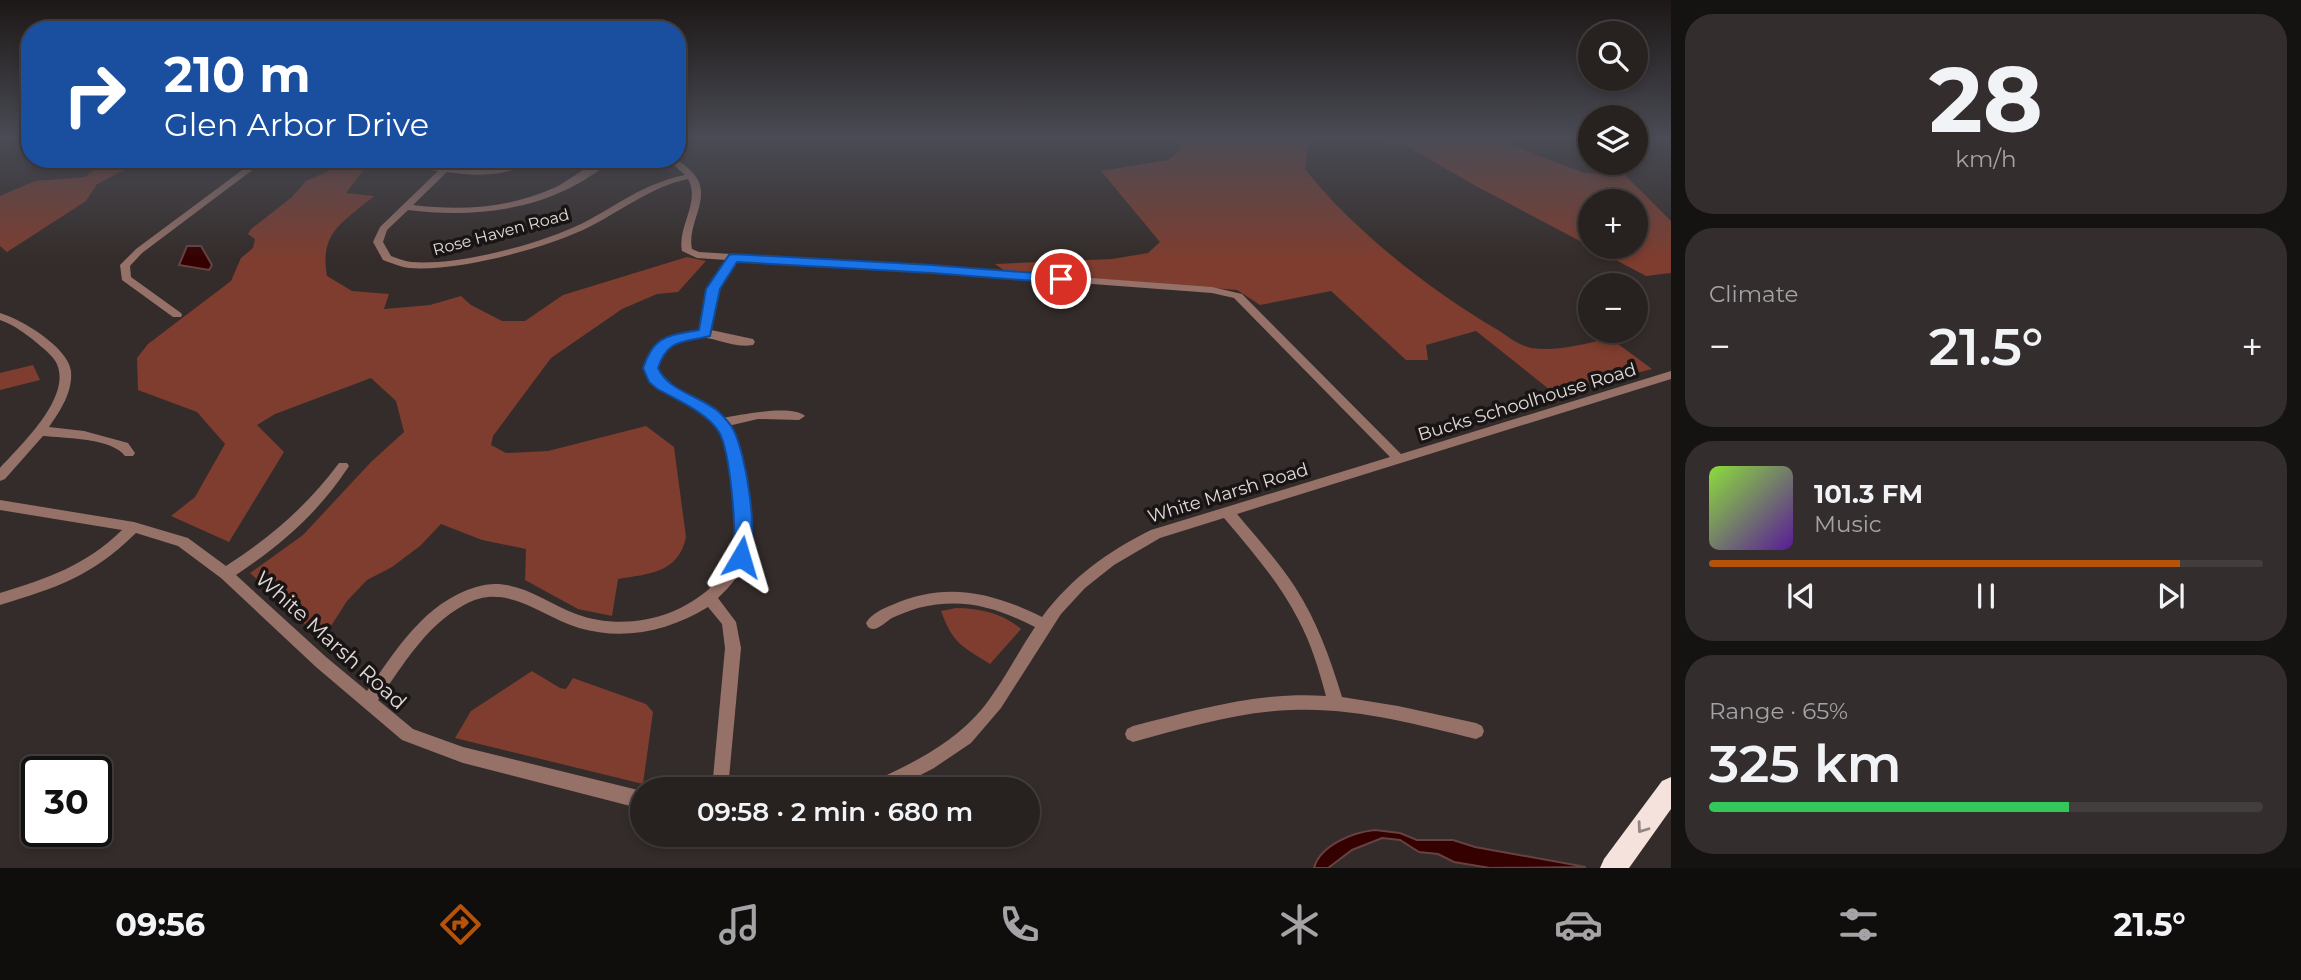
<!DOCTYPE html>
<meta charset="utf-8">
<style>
:root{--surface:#272120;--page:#332e2d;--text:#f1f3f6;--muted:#a4a3a5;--line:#433e3e;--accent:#b45309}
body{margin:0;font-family:Montserrat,sans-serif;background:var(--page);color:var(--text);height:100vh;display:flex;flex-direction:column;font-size:26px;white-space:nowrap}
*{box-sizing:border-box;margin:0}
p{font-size:23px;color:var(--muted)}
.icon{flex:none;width:38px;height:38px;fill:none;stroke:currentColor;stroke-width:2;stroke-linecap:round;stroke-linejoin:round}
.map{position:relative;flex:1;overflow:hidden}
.panel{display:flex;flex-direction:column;gap:14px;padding:14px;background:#151212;width:630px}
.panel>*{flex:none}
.guide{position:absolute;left:21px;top:21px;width:665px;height:147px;border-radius:28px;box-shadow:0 4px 10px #0003,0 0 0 2px var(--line);background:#1a4fa0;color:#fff;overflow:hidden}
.tools{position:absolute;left:1578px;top:21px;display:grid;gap:14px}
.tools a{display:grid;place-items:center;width:70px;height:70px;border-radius:50%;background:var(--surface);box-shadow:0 4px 10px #0003,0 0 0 2px var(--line);font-size:35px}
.speed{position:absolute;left:21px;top:756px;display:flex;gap:14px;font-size:35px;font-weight:700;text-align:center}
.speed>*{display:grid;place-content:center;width:91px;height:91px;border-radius:50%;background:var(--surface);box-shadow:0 4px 10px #0003,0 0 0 2px var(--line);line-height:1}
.speed .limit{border:4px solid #111;border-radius:10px;background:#fff;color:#111}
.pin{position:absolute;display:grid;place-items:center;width:60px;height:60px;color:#fff;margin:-30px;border:4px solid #fff;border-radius:50%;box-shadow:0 2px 7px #0007}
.me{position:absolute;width:77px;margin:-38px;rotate:7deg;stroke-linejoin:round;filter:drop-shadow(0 0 5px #0008)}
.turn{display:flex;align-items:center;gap:24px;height:147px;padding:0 28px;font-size:32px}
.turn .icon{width:91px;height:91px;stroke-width:2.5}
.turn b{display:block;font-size:49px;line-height:60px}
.big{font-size:52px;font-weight:600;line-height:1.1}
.panel .tile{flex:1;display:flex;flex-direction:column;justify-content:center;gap:10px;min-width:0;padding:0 24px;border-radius:28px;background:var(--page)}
.panel .dial{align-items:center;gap:0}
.dial b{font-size:91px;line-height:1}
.song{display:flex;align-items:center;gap:21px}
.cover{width:84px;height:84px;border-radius:10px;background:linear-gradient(135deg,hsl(90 70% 55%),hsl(270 70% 35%))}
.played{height:7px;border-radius:4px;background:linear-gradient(90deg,var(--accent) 85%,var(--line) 85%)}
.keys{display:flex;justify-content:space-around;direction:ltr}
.heat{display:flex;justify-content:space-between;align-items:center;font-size:38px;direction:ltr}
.charge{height:10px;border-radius:5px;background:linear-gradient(90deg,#34c759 65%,var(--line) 0)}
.trip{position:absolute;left:630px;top:777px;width:410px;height:70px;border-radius:35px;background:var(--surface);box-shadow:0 4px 10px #0003,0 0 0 2px var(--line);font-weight:600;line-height:70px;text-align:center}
.tabs{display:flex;height:112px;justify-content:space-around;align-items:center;background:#100d0d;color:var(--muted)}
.tabs .icon{width:49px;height:49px}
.tabs .active{color:var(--accent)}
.tabs b{font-size:32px;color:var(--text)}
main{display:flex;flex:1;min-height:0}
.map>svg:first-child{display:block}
</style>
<main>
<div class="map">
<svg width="1671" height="868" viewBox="0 0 1671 868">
<rect width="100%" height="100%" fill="#342c2a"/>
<g fill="#7e3d2f" fill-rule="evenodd">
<path d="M1183,138h310l91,35 40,1 47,47v52l-25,3 -170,-90 -75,-43 -92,-4 -4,30c48,61 127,123 193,161 9,6 22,16 33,18 26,4 53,-4 79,-10l42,31 -97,25 -79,-63 -50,14 2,15h-22l-75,-69 -71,14 -23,-15 -232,-19 -10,-7 117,-5 36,-6 12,-11 -59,-71 67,-11 12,-9zM1591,201h45v46h-45z"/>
<path d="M107,159h32l-7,7 -35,18 -11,17 -79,51 -7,-6v-50l35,-15 50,-4z"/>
<path d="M355,159h13v5l-22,29 28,3c-30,26 -55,35 -47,80l25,15 37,3 -5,15 46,-4 31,-9 10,9 31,16h23l38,-26 124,-38 19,4 -28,31 -21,2 -35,15 -71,49 -58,78 -2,9 15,8 42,-2 98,-25 28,21 12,90c-7,36 -38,37 -68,42l-6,37 -34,-7 -53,-29 1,-31 -44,-9 -41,-16 -21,22 -28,21 -25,13 -20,21 -25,39 -72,-67 53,-38 68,-73 33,-30 -8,-31 -25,-23 -96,36 -18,11 27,27 -55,90 -58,-26 24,-19 30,-53 -28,-32 -59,-22 -1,-32 11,-14 83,-63 10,-23 12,-10 2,-9 -7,-5 3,-5 41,-32 14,-16z"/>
<path d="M33,365l7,15 -40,10v-17z"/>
<path d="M956,608c24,0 48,6 65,21l-31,35c-28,-18 -37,-20 -49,-53z"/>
<path d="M532,671l28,17 6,1 7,-11 73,26 7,8 -10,72 -188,-46 16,-27z"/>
</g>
<g fill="#340000" stroke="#684141" stroke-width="2">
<path d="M187,246h14l11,19 -3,5 -30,-5z"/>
<path d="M1375,830l25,3 17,7h36l22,7 111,20 -96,1 -36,-6 -16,-8 -19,-2 -19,-12 -18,-2 -30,12 -24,18h-14c6,-23 40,-36 61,-38z"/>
</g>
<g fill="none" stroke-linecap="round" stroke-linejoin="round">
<g fill="#967168" fill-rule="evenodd">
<path d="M257,159h10l-125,94 -12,13 1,11 50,36 1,2 -1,2h-8l-51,-37 -2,-15 16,-16z"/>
<path d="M523,159h11c-25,19 -58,17 -87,13l-34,33c50,6 97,3 143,-18 18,-9 37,-28 57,-28 -57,50 -133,60 -205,51l-21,20 -4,12 8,14c6,2 13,5 20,6 48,4 129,-18 172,-39 37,-19 59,-39 102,-48l-18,-16c11,0 16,4 24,12 25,24 -5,51 1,78l7,3 233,14 280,21 30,7 159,160 270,-83v8l-434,135c20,24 41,47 58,73 22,34 35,71 47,110l56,9 78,17 6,3 2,5 -2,5 -6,3c-60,-15 -122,-32 -185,-29 -54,2 -106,18 -158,32l-6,-3 -2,-5 2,-5 6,-3c63,-16 128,-35 193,-30 -7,-26 -15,-53 -28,-77 -19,-37 -47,-69 -74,-101l-64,20 -46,27 -29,23 -24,26 -60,94 -30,35 -37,25 -40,21h-26l2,-6c41,-19 83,-39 112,-74 20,-25 35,-55 53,-82 -40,-20 -72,-30 -117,-19 -9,3 -18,6 -26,10 -5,3 -13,11 -19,11 -2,0 -3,-1 -5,-2l-2,-4c5,-9 16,-14 26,-18 53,-24 100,-13 150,12 29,-39 66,-66 109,-87l239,-73 -156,-159 -22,-5 -280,-21 -196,-12 -18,29 -7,41 42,9 2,3 -2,3c-29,5 -51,-20 -81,-1 -7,5 -12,10 -14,17 -2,9 1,15 7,20l45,26 13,11c17,-3 69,-14 82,-2l-6,4 -41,-1 -30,7c15,30 31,95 21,128 -6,17 -18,32 -31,44l18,24 5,26 -13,141h-16l13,-141 -3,-24 -14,-17c-39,24 -84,34 -129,21 -39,-12 -73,-47 -115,-23 -39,21 -61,61 -86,95l35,29 50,18 179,44v18l-179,-46 -61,-23 -86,-73 -95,-89 -43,-32 -42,-13c-45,44 -78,54 -136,72v-12c48,-15 85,-27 122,-63l-122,-20v-10l134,22 54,16 38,28c46,-30 80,-59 113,-103h8l2,3 -2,3c-31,46 -65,75 -111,106l90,82 41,34c30,-42 57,-88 109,-104 37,-12 67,14 100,27 29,11 64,10 93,-1 29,-11 63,-37 68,-69 4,-20 -1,-43 -4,-63 -4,-18 -7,-40 -18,-55 -15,-22 -45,-29 -65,-45 -14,-33 22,-50 50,-51l8,-41 19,-29 -30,-2 -15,-7c-5,-25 19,-49 6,-72 -37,8 -64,30 -97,47 -43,22 -134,46 -182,42 -9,-1 -17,-5 -26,-8l-10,-18 7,-15 58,-56 -22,-3v-4c39,-3 66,17 107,-5z"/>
<path d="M0,313c21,6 68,34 71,58 2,21 -11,40 -22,56l35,4 44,12 7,10 -2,3h-8c-13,-18 -61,-18 -82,-20l-38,43 -5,2v-13c20,-22 69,-68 58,-101 -2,-9 -14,-18 -21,-24 -12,-10 -23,-18 -37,-23z"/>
</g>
<path fill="#f5e2dd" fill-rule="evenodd" d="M1671,777v32l-42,59h-29l4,-9 58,-78z"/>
</g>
<defs><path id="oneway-chevron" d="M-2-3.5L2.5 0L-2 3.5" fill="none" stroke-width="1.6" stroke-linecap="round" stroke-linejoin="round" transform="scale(1.75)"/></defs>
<use stroke="#928683" href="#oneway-chevron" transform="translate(1642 828) rotate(126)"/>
<linearGradient id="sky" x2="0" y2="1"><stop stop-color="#1d1817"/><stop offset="0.53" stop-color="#4a4b55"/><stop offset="1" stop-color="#4a4b55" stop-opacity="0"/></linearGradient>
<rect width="1671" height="260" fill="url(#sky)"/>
<path fill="#1a73e8" stroke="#114b97" stroke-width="2" d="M733,254l199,11 129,10 6,4 -6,4 -129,-10 -195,-11 -17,27 -10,47c-27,7 -42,2 -52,32 10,23 43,28 61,44 5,5 11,11 14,17 13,24 27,109 14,133l-6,2 -7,-2 -2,-5c6,-21 -2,-106 -13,-125 -12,-20 -43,-32 -63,-44l-7,-6 -6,-14c11,-33 24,-32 56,-38l7,-41 23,-34z"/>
<g text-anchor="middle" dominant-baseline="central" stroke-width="7" stroke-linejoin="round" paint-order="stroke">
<g font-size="16" fill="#e0dad9" stroke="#191514">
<text transform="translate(501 232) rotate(-15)">Rose Haven Road</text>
</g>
<g font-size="18" fill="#e0dad9" stroke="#191514">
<text transform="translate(1527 402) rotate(-17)">Bucks Schoolhouse Road</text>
<text transform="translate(1228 493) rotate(-17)">White Marsh Road</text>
</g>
<g font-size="21" fill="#e0dad9" stroke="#191514">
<text transform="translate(331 640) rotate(42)">White Marsh Road</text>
</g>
</g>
</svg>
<div class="tools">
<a><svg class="icon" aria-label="search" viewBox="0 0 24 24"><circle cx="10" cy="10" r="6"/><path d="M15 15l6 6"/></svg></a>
<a><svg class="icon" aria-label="layers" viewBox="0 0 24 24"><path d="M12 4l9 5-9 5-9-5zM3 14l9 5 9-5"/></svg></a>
<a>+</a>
<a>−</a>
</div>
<div class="speed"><div class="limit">30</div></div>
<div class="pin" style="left:1061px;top:279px;background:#d93025"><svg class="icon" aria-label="arrive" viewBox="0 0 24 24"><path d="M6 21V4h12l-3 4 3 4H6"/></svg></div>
<svg class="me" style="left:741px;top:557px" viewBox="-20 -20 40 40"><path d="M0-17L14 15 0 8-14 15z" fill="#1a73e8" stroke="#fff" stroke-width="4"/></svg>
<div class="trip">09:58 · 2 min · 680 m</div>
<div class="guide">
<div class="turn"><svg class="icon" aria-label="right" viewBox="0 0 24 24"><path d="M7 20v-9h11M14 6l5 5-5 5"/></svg><div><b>210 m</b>Glen Arbor Drive</div></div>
</div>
</div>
<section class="panel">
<div class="tile dial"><b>28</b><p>km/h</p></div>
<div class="tile"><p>Climate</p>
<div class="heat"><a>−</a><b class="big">21.5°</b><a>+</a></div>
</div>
<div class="tile">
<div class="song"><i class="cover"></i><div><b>101.3 FM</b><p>Music</p></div></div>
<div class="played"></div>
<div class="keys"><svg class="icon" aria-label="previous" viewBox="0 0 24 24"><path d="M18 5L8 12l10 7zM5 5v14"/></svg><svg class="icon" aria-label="pause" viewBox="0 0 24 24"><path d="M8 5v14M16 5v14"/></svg><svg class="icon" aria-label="next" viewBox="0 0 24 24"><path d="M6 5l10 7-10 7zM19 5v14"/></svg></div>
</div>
<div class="tile"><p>Range · 65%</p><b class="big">325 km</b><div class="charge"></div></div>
</section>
</main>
<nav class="tabs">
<b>09:56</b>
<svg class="icon active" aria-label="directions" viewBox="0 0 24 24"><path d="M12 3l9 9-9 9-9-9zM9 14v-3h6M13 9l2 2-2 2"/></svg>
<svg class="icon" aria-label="music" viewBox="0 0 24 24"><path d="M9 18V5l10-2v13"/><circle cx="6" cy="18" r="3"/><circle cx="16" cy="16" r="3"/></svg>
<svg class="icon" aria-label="phone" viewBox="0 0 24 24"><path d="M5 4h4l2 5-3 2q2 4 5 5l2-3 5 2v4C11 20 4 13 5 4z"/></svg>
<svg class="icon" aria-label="climate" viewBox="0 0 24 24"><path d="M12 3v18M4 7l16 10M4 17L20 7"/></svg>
<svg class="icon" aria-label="car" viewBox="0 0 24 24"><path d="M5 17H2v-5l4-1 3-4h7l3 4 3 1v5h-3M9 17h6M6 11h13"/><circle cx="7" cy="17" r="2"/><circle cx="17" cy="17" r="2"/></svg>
<svg class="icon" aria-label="filters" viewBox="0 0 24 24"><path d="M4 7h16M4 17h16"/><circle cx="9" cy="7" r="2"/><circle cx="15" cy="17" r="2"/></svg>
<b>21.5°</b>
</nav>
